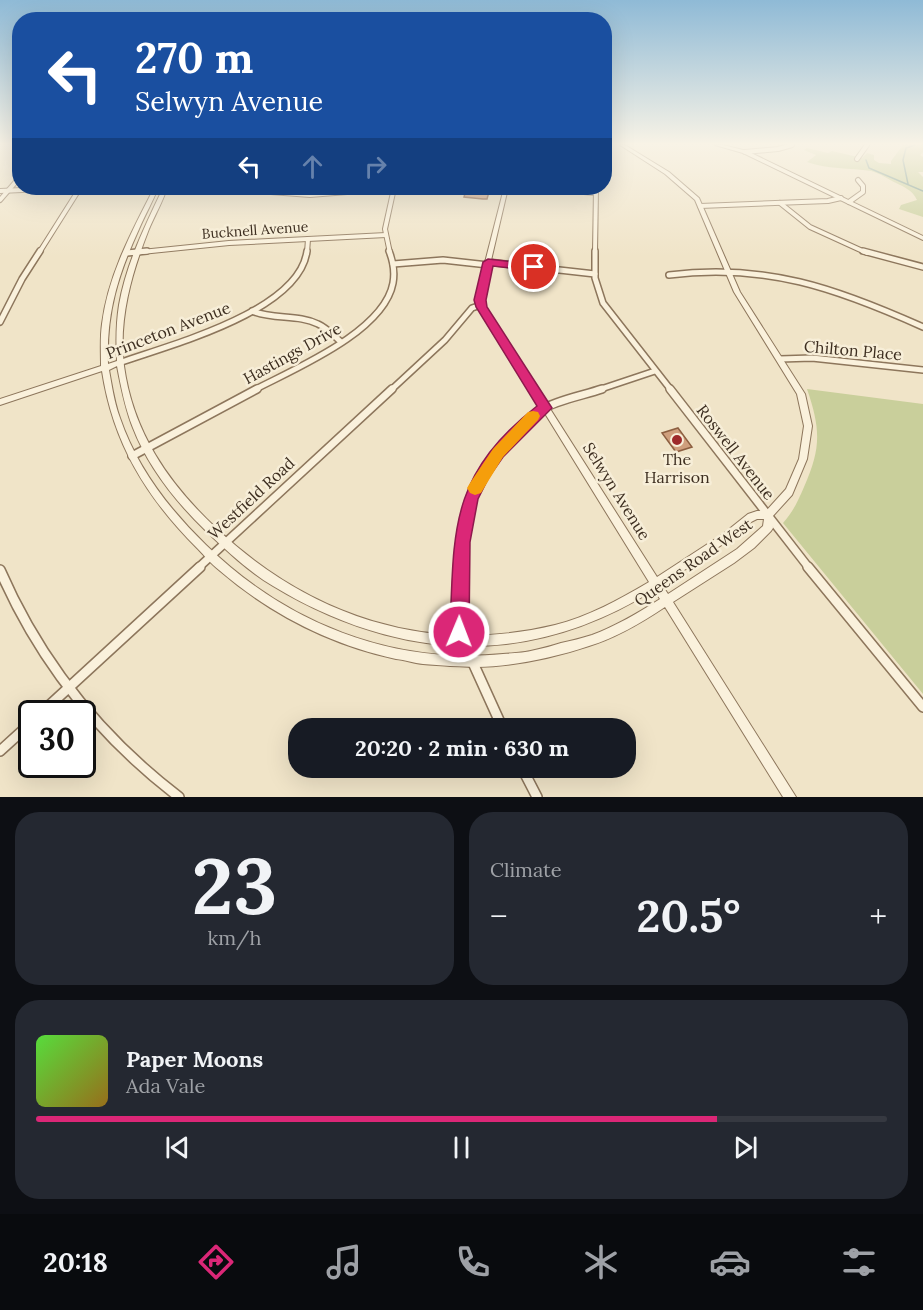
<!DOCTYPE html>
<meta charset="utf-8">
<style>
:root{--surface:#171b24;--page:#242831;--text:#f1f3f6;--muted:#9ea1a6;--line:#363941;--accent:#db2777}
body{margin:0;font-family:Lora,serif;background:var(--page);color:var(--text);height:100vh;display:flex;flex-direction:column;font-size:22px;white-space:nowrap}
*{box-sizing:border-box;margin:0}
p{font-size:20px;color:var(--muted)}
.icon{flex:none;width:33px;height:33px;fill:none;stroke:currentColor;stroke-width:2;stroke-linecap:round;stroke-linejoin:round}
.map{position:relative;height:797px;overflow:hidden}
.side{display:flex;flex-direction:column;gap:15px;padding:15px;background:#0d0f14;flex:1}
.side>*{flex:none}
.banner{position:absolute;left:12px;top:12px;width:600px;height:183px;border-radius:24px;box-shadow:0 6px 24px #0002;background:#1a4fa0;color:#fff;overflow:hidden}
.speed{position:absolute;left:18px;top:700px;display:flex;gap:12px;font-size:30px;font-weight:700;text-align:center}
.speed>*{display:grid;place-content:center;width:78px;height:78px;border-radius:50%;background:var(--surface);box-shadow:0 6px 24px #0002;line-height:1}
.speed .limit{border:3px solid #111;border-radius:9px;background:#fff;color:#111}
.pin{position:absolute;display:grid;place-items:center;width:51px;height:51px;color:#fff;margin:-26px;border:3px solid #fff;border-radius:50%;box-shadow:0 2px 6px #0007}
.me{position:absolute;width:66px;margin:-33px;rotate:1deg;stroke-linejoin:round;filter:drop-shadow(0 0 4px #0008)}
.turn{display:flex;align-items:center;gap:21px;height:126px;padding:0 24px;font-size:27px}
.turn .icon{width:78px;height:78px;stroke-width:2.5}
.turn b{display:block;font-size:42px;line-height:51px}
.lanes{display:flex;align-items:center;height:57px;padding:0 24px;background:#0003;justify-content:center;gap:30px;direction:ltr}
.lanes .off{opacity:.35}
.big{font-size:45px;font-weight:700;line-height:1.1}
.side .tile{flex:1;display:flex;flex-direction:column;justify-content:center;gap:9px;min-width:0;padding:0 21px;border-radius:24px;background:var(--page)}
.side .dial{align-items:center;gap:0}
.dial b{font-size:78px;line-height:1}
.song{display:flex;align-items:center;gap:18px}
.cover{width:72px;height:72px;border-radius:9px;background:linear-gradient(135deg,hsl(110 70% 55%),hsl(40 70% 35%))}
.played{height:6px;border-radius:3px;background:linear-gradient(90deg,var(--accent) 80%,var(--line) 80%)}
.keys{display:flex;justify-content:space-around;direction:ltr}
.heat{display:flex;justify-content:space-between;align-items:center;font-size:33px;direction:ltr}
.side .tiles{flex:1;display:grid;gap:15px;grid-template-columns:1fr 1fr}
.tile:last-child{grid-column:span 2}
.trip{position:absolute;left:288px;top:718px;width:348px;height:60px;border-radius:24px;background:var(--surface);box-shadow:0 6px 24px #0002;font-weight:700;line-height:60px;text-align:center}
.dock{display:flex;height:96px;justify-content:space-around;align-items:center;background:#090b0e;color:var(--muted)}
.dock .icon{width:42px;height:42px}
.dock .active{color:var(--accent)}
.dock b{font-size:27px;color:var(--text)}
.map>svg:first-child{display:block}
</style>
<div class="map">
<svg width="923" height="797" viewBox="0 0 923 797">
<rect width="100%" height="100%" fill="#f0e4c8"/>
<g fill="#c9cf9b">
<path d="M903,145h20v7l-3,3 3,2v15h-5l5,5v40l-24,-8 2,-4 16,-5c-5,-10 -11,-12 -21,-17 -8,-4 -17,-10 -25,-12 -21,-3 -45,-2 -64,-9l9,-7 -12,-5 3,-2 21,5 4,-2 30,7 5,-5 7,2v5l5,3 12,1v-3z"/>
<path d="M807,389l116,15v290l-140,-171c10,-11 15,-22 21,-36 17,-39 17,-57 3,-98z"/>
</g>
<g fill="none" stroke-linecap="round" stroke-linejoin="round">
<g stroke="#6f938a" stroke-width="1.5">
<path d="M866,160l3,8 54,23"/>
<path d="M908,184l-5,-24 3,-12 9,-3"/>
</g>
</g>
<g fill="#cf9f7d" stroke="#8d5f41" stroke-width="1.5">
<path d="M466,190h4l19,2 -2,7h-4l-19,-2z"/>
<path d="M678,428l14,19 -16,5 -14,-19z"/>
</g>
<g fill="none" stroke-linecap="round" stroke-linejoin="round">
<g stroke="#8d765c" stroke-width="6">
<g id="minor-far3">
<path d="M745,152l33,-3 14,-4"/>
<path d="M857,159l10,-14"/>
<path d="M218,188l92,7 87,-7"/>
<path d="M533,188l63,5"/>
<path d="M0,191l66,-3"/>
<path d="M0,200l20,-23"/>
<path d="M849,202l14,-10v-6l-5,-6"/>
<path d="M780,203l30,24 57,26"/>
<path d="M700,206l128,-5 13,-3"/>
<path d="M39,253l41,-65"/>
<path d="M132,253l97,-10 157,-8"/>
<path d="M307,253l1,-14"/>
<path d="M390,253l-5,-24 9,-41"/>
<path d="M595,253l1,-65"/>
</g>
</g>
<g stroke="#8d765c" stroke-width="8">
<g id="minor-far2">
<path d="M595,251v27l8,25 68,87"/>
<path d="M863,251l60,16"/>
<path d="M127,253l20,-2"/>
<path d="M488,262l107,12"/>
<path d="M393,264l50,-4 45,5"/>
<path d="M669,275c97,-12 167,13 254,52"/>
<path d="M252,311c21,9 46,3 66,13 9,4 16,12 23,18"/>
<path d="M0,322l22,-43 18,-28"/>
<path d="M780,359l32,-1 111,12"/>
<path d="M119,363c50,-18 180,-51 188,-112"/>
<path d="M254,390c40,-21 130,-58 139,-107 2,-11 0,-22 -4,-32"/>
<path d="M391,390l54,-50 27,-32 9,-3"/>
<path d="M598,390l57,-19"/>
</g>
</g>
<g stroke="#8d765c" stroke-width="10">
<g id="minor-far1">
<path d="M670,389l139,179"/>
<path d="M132,456l125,-67"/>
<path d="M198,568l194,-179"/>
<path d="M461,568c2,-54 10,-85 47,-126 10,-11 20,-24 33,-32 15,-10 44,-15 61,-21"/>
</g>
</g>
<g stroke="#8d765c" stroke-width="12">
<g id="minor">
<path d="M461,567l-2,65 44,97"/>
<path d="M808,567l115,140"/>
<path d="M0,570c40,92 99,166 179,227"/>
<path d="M40,714l160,-147"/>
<path d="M0,751l32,-29"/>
<path d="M522,768l15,29"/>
</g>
</g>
<g stroke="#8d765c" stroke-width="2">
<g id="tertiary">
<path d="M620,145h5l44,27 30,26 41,94 65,102 7,32 -5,33 -15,36 -20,22 1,11 -2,3 -17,17 -20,15 -61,39 123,195h-13l-118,-190c-24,16 -49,31 -76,39 -36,12 -74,20 -112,21 -9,0 -18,-1 -27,-1 -9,-1 -18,-1 -27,-2 -9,-1 -18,-4 -27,-5 -65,-14 -126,-45 -177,-89 -8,-6 -15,-15 -22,-22 -51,-51 -84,-105 -95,-177l-102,34v-6l101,-33c0,-14 -1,-28 1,-42 6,-49 30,-93 52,-136h4c-5,13 -13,27 -19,41 -21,46 -33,84 -31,135l9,-3c-1,-19 -1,-37 2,-56 7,-41 26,-79 44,-117h4c-4,13 -12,27 -18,41 -17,43 -31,90 -25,137 9,66 44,117 92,162 93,88 212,128 339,97 33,-8 65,-26 94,-43l-171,-277 1,-19 25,-98h4l-23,98 -1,19 173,272 66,-43 25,-20 9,-3h9l20,-22 13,-30 5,-33 -7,-32 -63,-102 -39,-92 -30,-26zM117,366c4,21 8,42 16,62 15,39 43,74 73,103 21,20 42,40 67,55 69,42 151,68 233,58 53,-6 103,-26 148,-54l6,9c-22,14 -44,27 -68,36 -10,3 -21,6 -31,8 -9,3 -17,5 -26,7 -10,3 -21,3 -32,4 -112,11 -217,-31 -297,-109 -37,-36 -69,-77 -86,-127 -6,-16 -8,-32 -11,-48zM757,519h7l-1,7 -26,23 -69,45 -6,-9 67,-45 20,-17z"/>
<path d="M715,145h8l24,6 176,85v4l-180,-87z"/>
</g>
</g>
<use href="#minor-far3" stroke="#faf1dc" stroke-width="4"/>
<use href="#minor-far2" stroke="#faf1dc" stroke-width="5"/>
<use href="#minor-far1" stroke="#faf1dc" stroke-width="7"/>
<use href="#minor" stroke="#faf1dc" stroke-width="9"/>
<use href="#tertiary" fill="#faf1dc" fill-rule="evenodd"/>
</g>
<linearGradient id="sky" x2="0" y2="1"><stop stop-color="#8fbad6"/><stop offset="0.56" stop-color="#f8f3e6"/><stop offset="1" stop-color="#f8f3e6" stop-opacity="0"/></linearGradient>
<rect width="923" height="257" fill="url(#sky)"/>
<path fill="#db2777" stroke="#8e194d" stroke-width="1.5" d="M488,259l46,5 6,3 -6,4 -41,-5 -7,34 1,7 65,101 -49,49 -14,20 -11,22 -8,43 -1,90 -3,7 -7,2 -6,-2 -3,-7c4,-102 -1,-157 87,-226l-61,-99 -2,-7 9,-38z"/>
<path fill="#f59e0b" d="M533,411l5,1 2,4 -2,4 -35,37 -22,36 -6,2 -5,-2 -3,-5 3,-5 23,-34 35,-37z"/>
<circle fill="#9e2a2b" stroke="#f7eed8" stroke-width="2" cx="677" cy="440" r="6"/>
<g text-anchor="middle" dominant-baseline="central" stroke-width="5" stroke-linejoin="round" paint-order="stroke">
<g font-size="14" fill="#3d2e20" stroke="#f7eed8">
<text transform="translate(255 230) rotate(-4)">Bucknell Avenue</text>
</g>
<g font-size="16" fill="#3d2e20" stroke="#f7eed8">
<text transform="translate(168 330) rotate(-21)">Princeton Avenue</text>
<text transform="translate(853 350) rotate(5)">Chilton Place</text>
<text transform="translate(292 353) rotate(-29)">Hastings Drive</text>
<text transform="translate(736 452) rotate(52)">Roswell Avenue</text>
<text transform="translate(617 491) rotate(58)">Selwyn Avenue</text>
<text transform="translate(251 498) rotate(-43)">Westfield Road</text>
<text transform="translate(693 562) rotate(-35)">Queens Road West</text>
</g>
<g font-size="16" fill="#3d2e20" stroke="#f7eed8">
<text x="677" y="459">The<tspan x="677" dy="18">Harrison</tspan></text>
</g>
</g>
</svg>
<div class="speed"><div class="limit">30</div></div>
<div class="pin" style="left:534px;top:267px;background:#d93025"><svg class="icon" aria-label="arrive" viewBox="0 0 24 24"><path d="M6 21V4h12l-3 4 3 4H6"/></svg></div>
<svg class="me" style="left:459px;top:632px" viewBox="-20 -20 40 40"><circle r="17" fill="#db2777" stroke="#fff" stroke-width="3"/><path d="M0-11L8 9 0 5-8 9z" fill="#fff"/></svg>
<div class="trip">20:20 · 2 min · 630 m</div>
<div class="banner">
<div class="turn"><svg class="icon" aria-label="left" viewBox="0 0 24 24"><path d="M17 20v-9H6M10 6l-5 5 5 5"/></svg><div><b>270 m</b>Selwyn Avenue</div></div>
<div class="lanes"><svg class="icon" aria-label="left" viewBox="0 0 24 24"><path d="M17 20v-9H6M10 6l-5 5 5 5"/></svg><svg class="icon off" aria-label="ahead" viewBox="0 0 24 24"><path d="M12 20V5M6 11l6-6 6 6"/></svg><svg class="icon off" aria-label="right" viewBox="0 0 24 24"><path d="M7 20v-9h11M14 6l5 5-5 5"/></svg></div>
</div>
</div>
<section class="side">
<div class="tiles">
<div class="tile dial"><b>23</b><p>km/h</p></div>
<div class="tile"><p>Climate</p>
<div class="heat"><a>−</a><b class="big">20.5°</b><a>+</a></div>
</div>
<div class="tile">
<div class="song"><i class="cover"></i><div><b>Paper Moons</b><p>Ada Vale</p></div></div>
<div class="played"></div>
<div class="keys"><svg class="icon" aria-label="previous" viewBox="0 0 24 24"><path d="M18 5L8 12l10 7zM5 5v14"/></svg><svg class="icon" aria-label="pause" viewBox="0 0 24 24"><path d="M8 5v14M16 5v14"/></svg><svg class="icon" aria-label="next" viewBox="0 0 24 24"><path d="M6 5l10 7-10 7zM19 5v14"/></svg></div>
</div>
</div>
</section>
<nav class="dock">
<b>20:18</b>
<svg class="icon active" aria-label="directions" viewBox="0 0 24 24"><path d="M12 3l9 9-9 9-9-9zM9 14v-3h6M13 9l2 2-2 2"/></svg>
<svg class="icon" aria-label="music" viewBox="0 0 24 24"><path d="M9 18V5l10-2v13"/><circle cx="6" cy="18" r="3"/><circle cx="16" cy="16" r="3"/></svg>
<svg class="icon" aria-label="phone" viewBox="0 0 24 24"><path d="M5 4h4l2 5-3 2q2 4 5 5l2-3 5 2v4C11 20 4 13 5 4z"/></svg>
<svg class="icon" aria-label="climate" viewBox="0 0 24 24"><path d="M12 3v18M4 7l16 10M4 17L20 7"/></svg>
<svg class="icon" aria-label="car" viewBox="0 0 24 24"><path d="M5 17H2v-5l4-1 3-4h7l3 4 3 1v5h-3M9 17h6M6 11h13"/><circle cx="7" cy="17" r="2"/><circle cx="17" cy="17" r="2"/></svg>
<svg class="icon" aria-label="filters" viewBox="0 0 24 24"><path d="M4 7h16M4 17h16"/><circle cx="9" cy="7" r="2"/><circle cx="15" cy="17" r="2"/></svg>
</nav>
